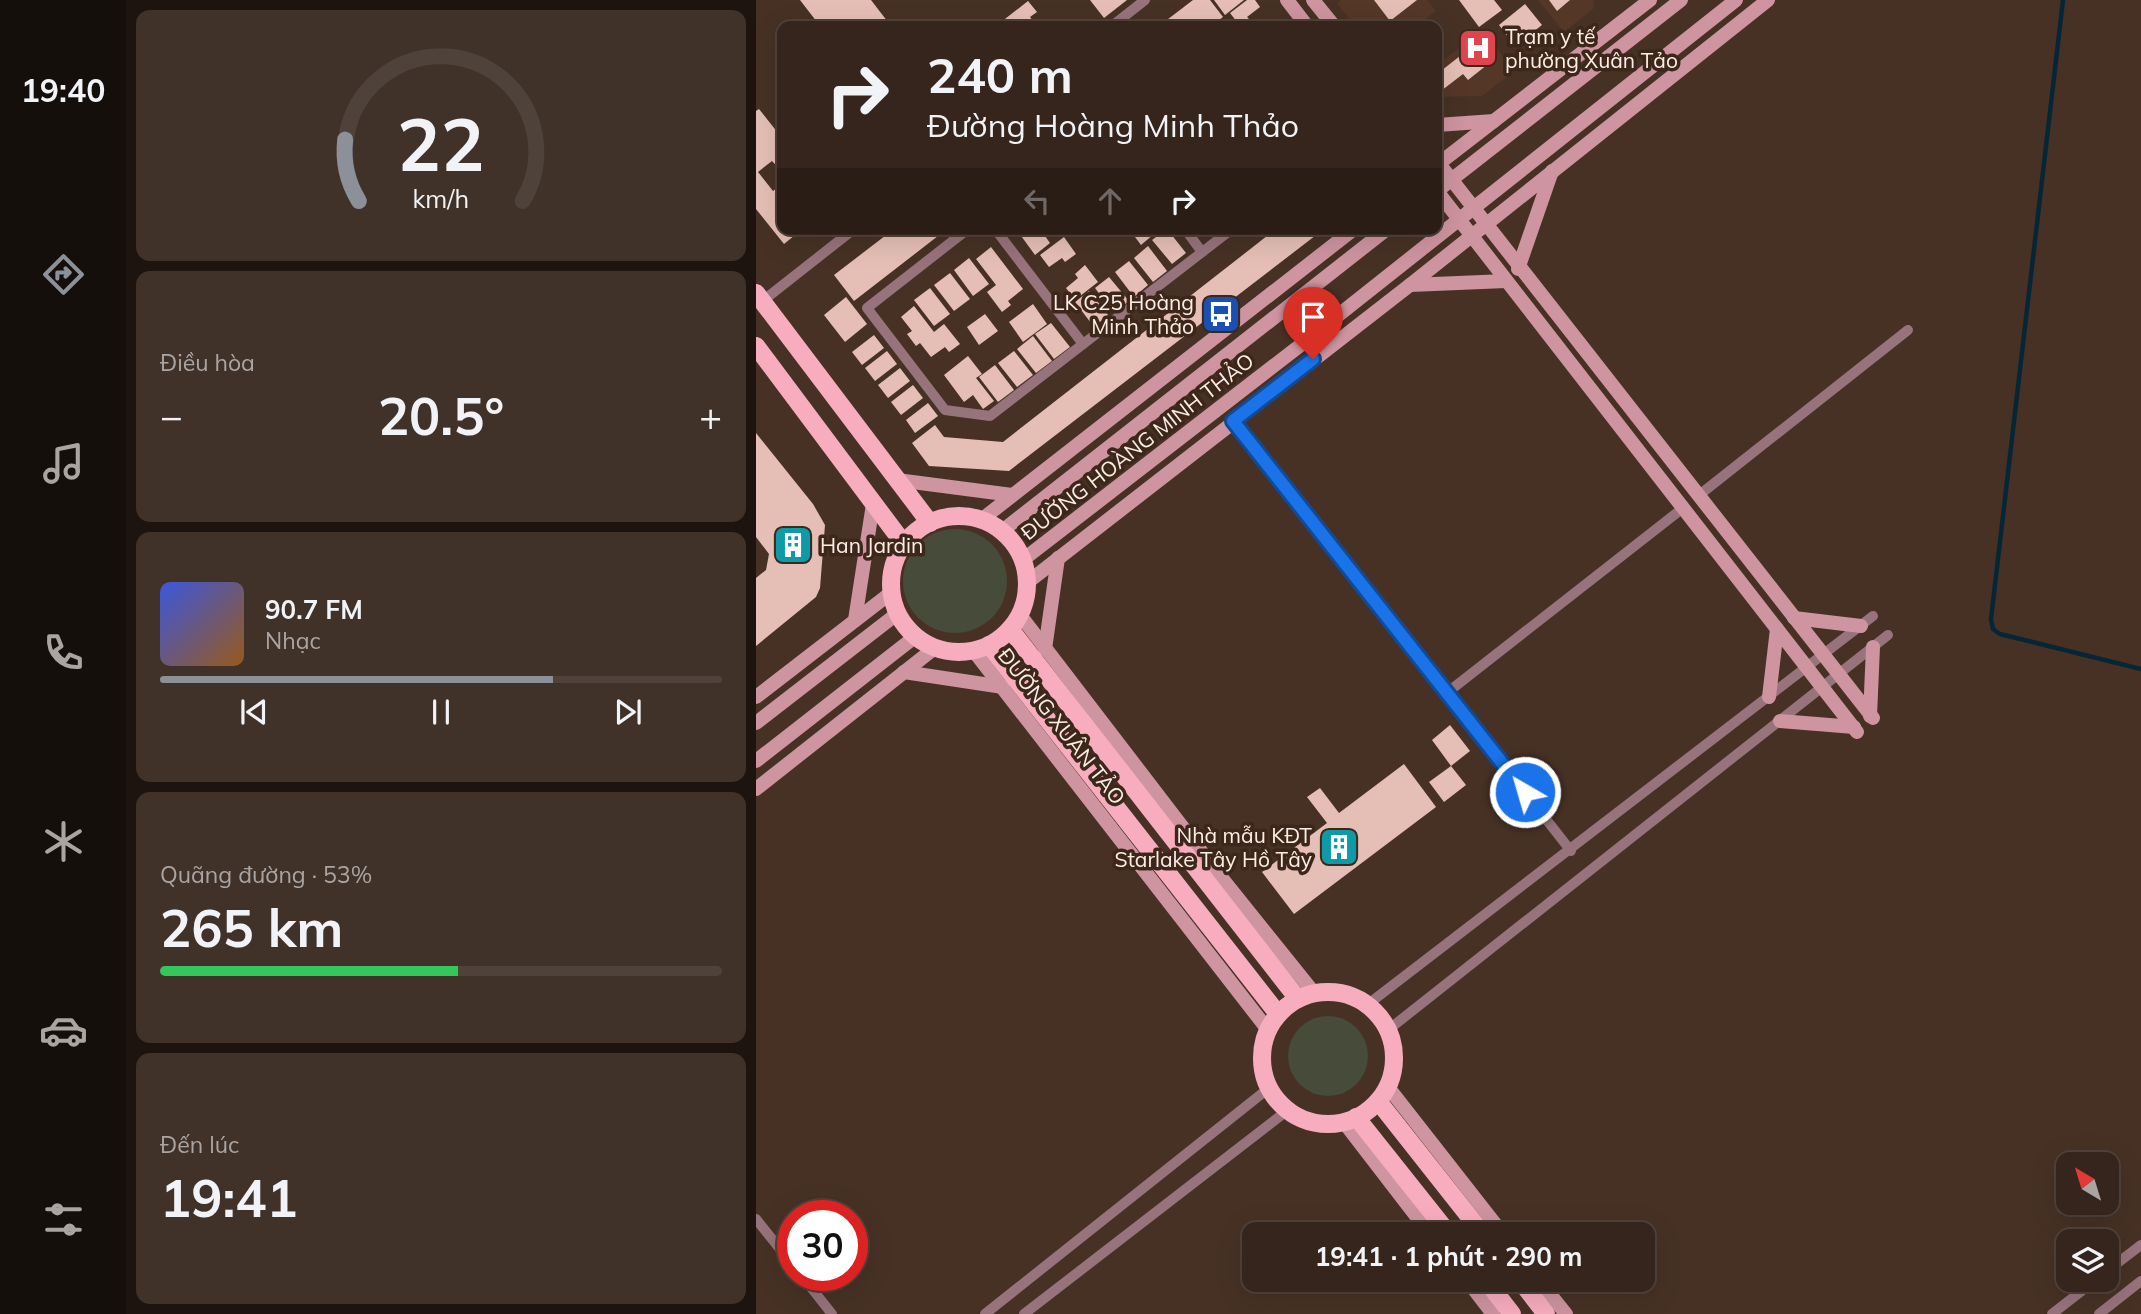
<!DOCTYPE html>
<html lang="vi">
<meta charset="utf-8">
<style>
:root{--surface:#35251c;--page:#403129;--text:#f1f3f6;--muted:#aaa5a3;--line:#4f423b;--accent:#8c9099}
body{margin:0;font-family:Mulish,sans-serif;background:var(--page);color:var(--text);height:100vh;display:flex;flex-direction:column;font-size:26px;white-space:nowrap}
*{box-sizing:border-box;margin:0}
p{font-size:23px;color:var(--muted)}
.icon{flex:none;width:38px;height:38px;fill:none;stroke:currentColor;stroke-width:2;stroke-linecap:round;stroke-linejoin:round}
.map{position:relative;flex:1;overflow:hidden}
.details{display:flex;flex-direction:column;gap:10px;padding:10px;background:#1d140f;width:630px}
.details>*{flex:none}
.banner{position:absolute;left:21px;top:21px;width:665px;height:214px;border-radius:14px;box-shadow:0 7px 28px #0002,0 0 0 2px var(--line);background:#35251c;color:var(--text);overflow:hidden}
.needle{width:46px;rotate:322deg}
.buttons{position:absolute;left:1300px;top:1152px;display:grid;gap:14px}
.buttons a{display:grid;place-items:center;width:63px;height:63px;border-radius:14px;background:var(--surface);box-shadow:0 7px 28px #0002,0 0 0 2px var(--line);font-size:35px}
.speed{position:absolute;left:21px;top:1200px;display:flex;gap:14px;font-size:35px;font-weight:700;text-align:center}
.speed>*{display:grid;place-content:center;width:91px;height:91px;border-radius:50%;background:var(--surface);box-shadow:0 7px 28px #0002,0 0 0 2px var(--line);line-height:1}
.speed .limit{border:10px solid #d22;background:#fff;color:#111}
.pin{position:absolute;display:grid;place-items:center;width:60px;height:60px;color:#fff;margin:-72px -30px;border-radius:50% 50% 50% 0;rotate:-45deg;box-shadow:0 0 7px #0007}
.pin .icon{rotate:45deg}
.me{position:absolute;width:77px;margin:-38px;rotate:322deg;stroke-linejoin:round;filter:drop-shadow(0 0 5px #0008)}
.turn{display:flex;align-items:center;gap:24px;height:147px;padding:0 35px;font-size:32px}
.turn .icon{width:91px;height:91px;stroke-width:2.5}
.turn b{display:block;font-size:49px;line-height:60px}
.lanes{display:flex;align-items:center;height:66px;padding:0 35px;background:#0003;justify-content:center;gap:35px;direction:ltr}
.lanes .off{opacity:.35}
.big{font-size:52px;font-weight:700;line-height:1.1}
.details .card{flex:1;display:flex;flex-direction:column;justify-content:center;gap:10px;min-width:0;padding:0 24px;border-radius:14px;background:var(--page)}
.details .dial{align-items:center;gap:0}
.dial svg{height:182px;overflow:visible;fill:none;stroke:var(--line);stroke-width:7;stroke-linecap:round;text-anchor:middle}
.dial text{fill:var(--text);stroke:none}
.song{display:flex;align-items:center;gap:21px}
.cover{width:84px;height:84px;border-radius:10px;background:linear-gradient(135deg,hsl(230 70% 55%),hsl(30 70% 35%))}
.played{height:7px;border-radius:4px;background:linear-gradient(90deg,var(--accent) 70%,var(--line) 70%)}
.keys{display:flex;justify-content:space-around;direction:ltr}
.heat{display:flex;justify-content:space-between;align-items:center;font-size:38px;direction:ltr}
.charge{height:10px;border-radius:5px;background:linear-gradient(90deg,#34c759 53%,var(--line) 0)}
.trip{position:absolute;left:486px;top:1222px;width:413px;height:70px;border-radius:14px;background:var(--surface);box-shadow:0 7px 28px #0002,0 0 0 2px var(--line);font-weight:700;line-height:70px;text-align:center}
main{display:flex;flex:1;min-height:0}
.menu{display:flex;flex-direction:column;width:126px;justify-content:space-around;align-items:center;background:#150f0b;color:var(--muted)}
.menu .icon{width:49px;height:49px}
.menu .selected{color:var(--accent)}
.menu b{font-size:32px;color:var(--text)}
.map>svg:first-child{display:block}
</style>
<main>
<nav class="menu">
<b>19:40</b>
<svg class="icon selected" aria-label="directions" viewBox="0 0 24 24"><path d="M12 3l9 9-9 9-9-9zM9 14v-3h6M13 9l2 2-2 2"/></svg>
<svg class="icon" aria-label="music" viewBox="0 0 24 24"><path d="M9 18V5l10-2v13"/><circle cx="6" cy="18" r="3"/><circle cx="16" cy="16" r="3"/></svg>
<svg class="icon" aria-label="phone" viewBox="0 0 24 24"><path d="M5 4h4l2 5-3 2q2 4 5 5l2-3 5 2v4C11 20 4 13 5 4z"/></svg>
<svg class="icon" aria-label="climate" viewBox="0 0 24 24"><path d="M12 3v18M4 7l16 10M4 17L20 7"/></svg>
<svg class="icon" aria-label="car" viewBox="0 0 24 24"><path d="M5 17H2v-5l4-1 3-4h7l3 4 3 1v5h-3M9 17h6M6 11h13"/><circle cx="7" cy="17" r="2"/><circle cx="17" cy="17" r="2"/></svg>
<svg class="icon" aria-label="filters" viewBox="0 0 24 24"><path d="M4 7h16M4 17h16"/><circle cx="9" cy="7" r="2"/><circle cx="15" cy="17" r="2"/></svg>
</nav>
<section class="details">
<div class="card dial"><svg viewBox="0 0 100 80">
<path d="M14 69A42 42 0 1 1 86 69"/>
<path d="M14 69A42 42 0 0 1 8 42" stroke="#8c9099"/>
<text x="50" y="56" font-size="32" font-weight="700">22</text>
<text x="50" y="72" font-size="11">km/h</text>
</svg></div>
<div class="card"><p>Điều hòa</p>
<div class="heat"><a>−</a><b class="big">20.5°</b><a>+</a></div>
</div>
<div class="card">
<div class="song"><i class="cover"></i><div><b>90.7 FM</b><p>Nhạc</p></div></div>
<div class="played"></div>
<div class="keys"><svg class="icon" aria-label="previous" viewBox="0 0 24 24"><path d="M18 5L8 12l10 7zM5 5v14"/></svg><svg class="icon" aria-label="pause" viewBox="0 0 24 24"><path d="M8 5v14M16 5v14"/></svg><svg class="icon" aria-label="next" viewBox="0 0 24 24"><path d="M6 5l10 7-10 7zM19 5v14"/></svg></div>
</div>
<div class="card"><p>Quãng đường · 53%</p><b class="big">265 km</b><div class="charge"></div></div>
<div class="card"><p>Đến lúc</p><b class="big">19:41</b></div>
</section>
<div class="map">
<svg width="1385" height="1314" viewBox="0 0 1385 1314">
<rect width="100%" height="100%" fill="#473125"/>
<g fill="#543727">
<path d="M585,0h86l9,11 -19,15h-62l-18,-23z"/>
<path d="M782,0h56l-1,9 -29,23z"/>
<path d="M726,30l32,41 -32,25 -45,1v-32z"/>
</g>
<g fill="#474b39">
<circle cx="199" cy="581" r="52"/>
<circle cx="572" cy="1056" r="40"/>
</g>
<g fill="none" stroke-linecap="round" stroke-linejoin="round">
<path stroke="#052735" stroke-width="4.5" d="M1307,0l-72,619 2,10 7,5 141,35"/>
</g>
<g fill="#e5bfb5">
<path d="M44,0h71l20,26h-71z"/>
<path d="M334,0h37l-23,18z"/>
<path d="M437,0h17l13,17 -12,9h-52z"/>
<path d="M458,0h30l-19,15z"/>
<path d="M491,0h8l5,7 -13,10 5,5 -12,4 -10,-13z"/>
<path d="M618,0h43l-27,21z"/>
<path d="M703,0h35l8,10 -23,17z"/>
<path d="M793,0h21l-13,11z"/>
<path d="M272,1l9,11 -7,5 7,9h-41z"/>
<path d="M769,4l17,21 -27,21 -16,-21z"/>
<path d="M727,38l14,19 -29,23 -5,-6 -26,20v-20z"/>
<path d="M3,109l23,29v34l-10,-11 -14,11 15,19 9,-7v45l18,2 -16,13 -28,-35v-98z"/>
<path d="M138,229h53l-93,72 -20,-26z"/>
<path d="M260,229h24l10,14 -15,12z"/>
<path d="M373,229h31l-19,16z"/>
<path d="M411,229l19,24 -14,11 -20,-24z"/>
<path d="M520,229h48l-315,242 -80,-5 -17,-23 23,-18 9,12 59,5z"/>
<path d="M308,237l12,17 -11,8 -3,-4 -13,9 -9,-12z"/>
<path d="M392,246l19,25 -14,11 -19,-24z"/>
<path d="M235,247l32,42 -15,12 3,4 -9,7 -15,-20 9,-7 -20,-26z"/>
<path d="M213,258l20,26 -16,12 -19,-26z"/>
<path d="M373,261l19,24 -14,12 -19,-25z"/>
<path d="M329,265l13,17 -23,18 -9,-12 12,-10 -3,-4z"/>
<path d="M194,273l20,26 -16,12 -20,-26z"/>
<path d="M353,277l20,24 -15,12 -19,-25z"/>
<path d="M174,288l20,26 -16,12 -20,-26z"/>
<path d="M333,291l19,24 -14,12 -19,-25z"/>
<path d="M90,297l21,27 -22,18 -21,-27z"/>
<path d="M277,304l14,20 -24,18 -14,-20z"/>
<path d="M158,306l20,26 10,-8 16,20 -11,8 -4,-5 -14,10 -11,-14 -4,3 -9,-12 5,-3 -11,-14z"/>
<path d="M229,314l13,17 -19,14 -12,-18z"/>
<path d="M295,323l19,24 -16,12 -19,-25z"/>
<path d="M118,335l10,13 -22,17 -10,-13z"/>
<path d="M277,336l19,25 -16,12 -19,-24z"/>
<path d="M131,351l10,13 -22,17 -10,-13z"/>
<path d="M258,351l19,24 -16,12 -19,-24z"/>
<path d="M212,356l14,18 -6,4 18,23 -11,8 -10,-14 -9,7 -20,-27z"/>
<path d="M239,365l19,25 -16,12 -19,-25z"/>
<path d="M144,368l10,13 -22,17 -10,-13z"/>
<path d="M157,385l10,13 -22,17 -10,-13z"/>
<path d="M172,403l10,13 -23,17 -9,-13z"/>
<path d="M0,433l57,71 12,21 -5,63 -4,9 -60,49v-68l10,-8 3,-16 -13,-17z"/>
<path d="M694,725l20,26 -19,15 -19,-26z"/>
<path d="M648,764l32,43 -142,107 -32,-42 65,-49 -20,-26 13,-9 19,25z"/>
<path d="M695,766l15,19 -22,17 -15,-20z"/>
</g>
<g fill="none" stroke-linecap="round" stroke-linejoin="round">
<g stroke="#97737b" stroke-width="10">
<path d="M356,26l33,-26"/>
<path d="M212,229l-101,79 78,102 45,6 242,-187"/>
<path d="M239,229l88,115"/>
<path d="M429,229l17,23"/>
<path d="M4,303l94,-74"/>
<path d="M477,421l338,430"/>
<path d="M942,496l210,-166"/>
<path d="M692,692l235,-184"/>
<path d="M611,1005l506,-389"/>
<path d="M632,1030l500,-395"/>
<path d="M0,1219l37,46"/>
<path d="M1351,1271l34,-26"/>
<path d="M46,1276l30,38"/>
<path d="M229,1314l284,-226"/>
<path d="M268,1314l264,-204"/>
<path d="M1296,1314l45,-35"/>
<path d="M1343,1314l42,-33"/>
</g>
<g stroke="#ce94a0" stroke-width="14">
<path d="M531,0l20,26"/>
<path d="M557,0l21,26"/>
<path d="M925,0l-244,191 420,541"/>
<path d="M681,125l57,-4"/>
<path d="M681,161l436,557"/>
<path d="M681,165l213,-165"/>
<path d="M762,269l34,-98"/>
<path d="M654,285l96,-4"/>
<path d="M141,480l115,15"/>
<path d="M225,520l373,-291"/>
<path d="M246,531l385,-302"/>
<path d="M268,559l278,-215 434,-344"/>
<path d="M272,582l382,-297 358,-285"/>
<path d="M264,615l200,261 94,117"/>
<path d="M1038,618l67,8"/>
<path d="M99,620l18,-116"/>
<path d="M289,649l13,-91"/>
<path d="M217,650l295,380"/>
<path d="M148,672l99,15"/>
<path d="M0,697l136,-105"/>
<path d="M1013,697l8,-68"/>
<path d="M1114,716l3,-69"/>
<path d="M1024,721l74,6"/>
<path d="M0,723l142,-110"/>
<path d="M0,761l160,-125"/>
<path d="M0,789l180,-142"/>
<path d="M632,1087l115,147"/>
<path d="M587,1121l87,113"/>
<path d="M710,1279l27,35"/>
<path d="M782,1279l28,35"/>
</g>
<g stroke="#f7adbe" stroke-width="18">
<path d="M0,293l174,230"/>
<path d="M0,346l148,198"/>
<circle cx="203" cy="584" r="68"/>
<path d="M254,629l288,370"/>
<path d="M233,645l289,369"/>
<circle cx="572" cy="1058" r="66"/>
<path d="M622,1101l105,133"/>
<path d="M600,1117l93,117"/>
<path d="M729,1279l27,35"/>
<path d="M763,1279l27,35"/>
</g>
</g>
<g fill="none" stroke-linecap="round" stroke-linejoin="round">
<g stroke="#114b97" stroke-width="18">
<path id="route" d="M557,359l-80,62 292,371"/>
</g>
<use href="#route" stroke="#1a73e8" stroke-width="12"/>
</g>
<defs>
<g id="hospital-square" transform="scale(2.0125)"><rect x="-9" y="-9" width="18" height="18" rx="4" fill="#e0444e" stroke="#3d271b"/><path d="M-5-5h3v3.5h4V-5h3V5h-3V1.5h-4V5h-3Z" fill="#fff"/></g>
<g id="bus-square" transform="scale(2.0125)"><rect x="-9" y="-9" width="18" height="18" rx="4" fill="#1a4fb4" stroke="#3d271b"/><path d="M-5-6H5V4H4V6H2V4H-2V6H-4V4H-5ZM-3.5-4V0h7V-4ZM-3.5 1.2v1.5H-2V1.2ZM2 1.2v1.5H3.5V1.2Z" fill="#fff"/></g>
<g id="building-square" transform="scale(2.0125)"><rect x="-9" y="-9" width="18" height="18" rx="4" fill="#0f9aa8" stroke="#3d271b"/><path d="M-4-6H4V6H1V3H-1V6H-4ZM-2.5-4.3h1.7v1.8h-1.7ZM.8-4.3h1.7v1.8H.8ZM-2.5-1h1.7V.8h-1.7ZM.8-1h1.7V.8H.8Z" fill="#fff"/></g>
</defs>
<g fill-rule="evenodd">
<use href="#hospital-square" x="722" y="48"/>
<use href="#bus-square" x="465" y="314"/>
<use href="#building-square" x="37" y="545"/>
<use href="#building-square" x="583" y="847"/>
</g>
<g text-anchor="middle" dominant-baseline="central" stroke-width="7" stroke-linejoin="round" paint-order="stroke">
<g font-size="21" fill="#fcede5" stroke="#3d271b" text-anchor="start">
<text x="749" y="36">Trạm y tế<tspan x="749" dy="24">phường Xuân Tảo</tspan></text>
<text x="438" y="302" text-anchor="end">LK C25 Hoàng<tspan x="438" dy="24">Minh Thảo</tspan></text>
<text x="64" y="545">Han Jardin</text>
<text x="556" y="835" text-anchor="end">Nhà mẫu KĐT<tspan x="556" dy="24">Starlake Tây Hồ Tây</tspan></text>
</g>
<g font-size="21" fill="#fcede5" stroke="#3d271b">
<text transform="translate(381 446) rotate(-38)">ĐƯỜNG HOÀNG MINH THẢO</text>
<text transform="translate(306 726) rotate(52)">ĐƯỜNG XUÂN TẢO</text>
</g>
</g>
</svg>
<div class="buttons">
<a><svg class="needle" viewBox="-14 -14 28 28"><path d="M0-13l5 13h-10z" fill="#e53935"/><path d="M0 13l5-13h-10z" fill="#aaa5a3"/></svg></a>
<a><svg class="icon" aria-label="layers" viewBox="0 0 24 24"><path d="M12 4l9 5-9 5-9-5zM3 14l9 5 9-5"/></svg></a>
</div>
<div class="speed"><div class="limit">30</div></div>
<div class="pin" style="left:557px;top:359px;background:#d93025"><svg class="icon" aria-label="arrive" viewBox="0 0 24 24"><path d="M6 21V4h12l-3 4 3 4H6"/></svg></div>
<svg class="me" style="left:769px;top:792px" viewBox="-20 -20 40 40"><circle r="17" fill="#1a73e8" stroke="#fff" stroke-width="3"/><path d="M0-11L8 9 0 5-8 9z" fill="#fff"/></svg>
<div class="trip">19:41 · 1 phút · 290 m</div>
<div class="banner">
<div class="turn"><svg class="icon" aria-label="right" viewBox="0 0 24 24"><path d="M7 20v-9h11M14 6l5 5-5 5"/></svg><div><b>240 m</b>Đường Hoàng Minh Thảo</div></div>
<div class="lanes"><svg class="icon off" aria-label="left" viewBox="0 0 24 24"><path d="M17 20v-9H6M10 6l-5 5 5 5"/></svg><svg class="icon off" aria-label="ahead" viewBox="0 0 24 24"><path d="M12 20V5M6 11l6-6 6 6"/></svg><svg class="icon" aria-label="right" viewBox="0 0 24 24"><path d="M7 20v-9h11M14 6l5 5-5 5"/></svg></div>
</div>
</div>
</main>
